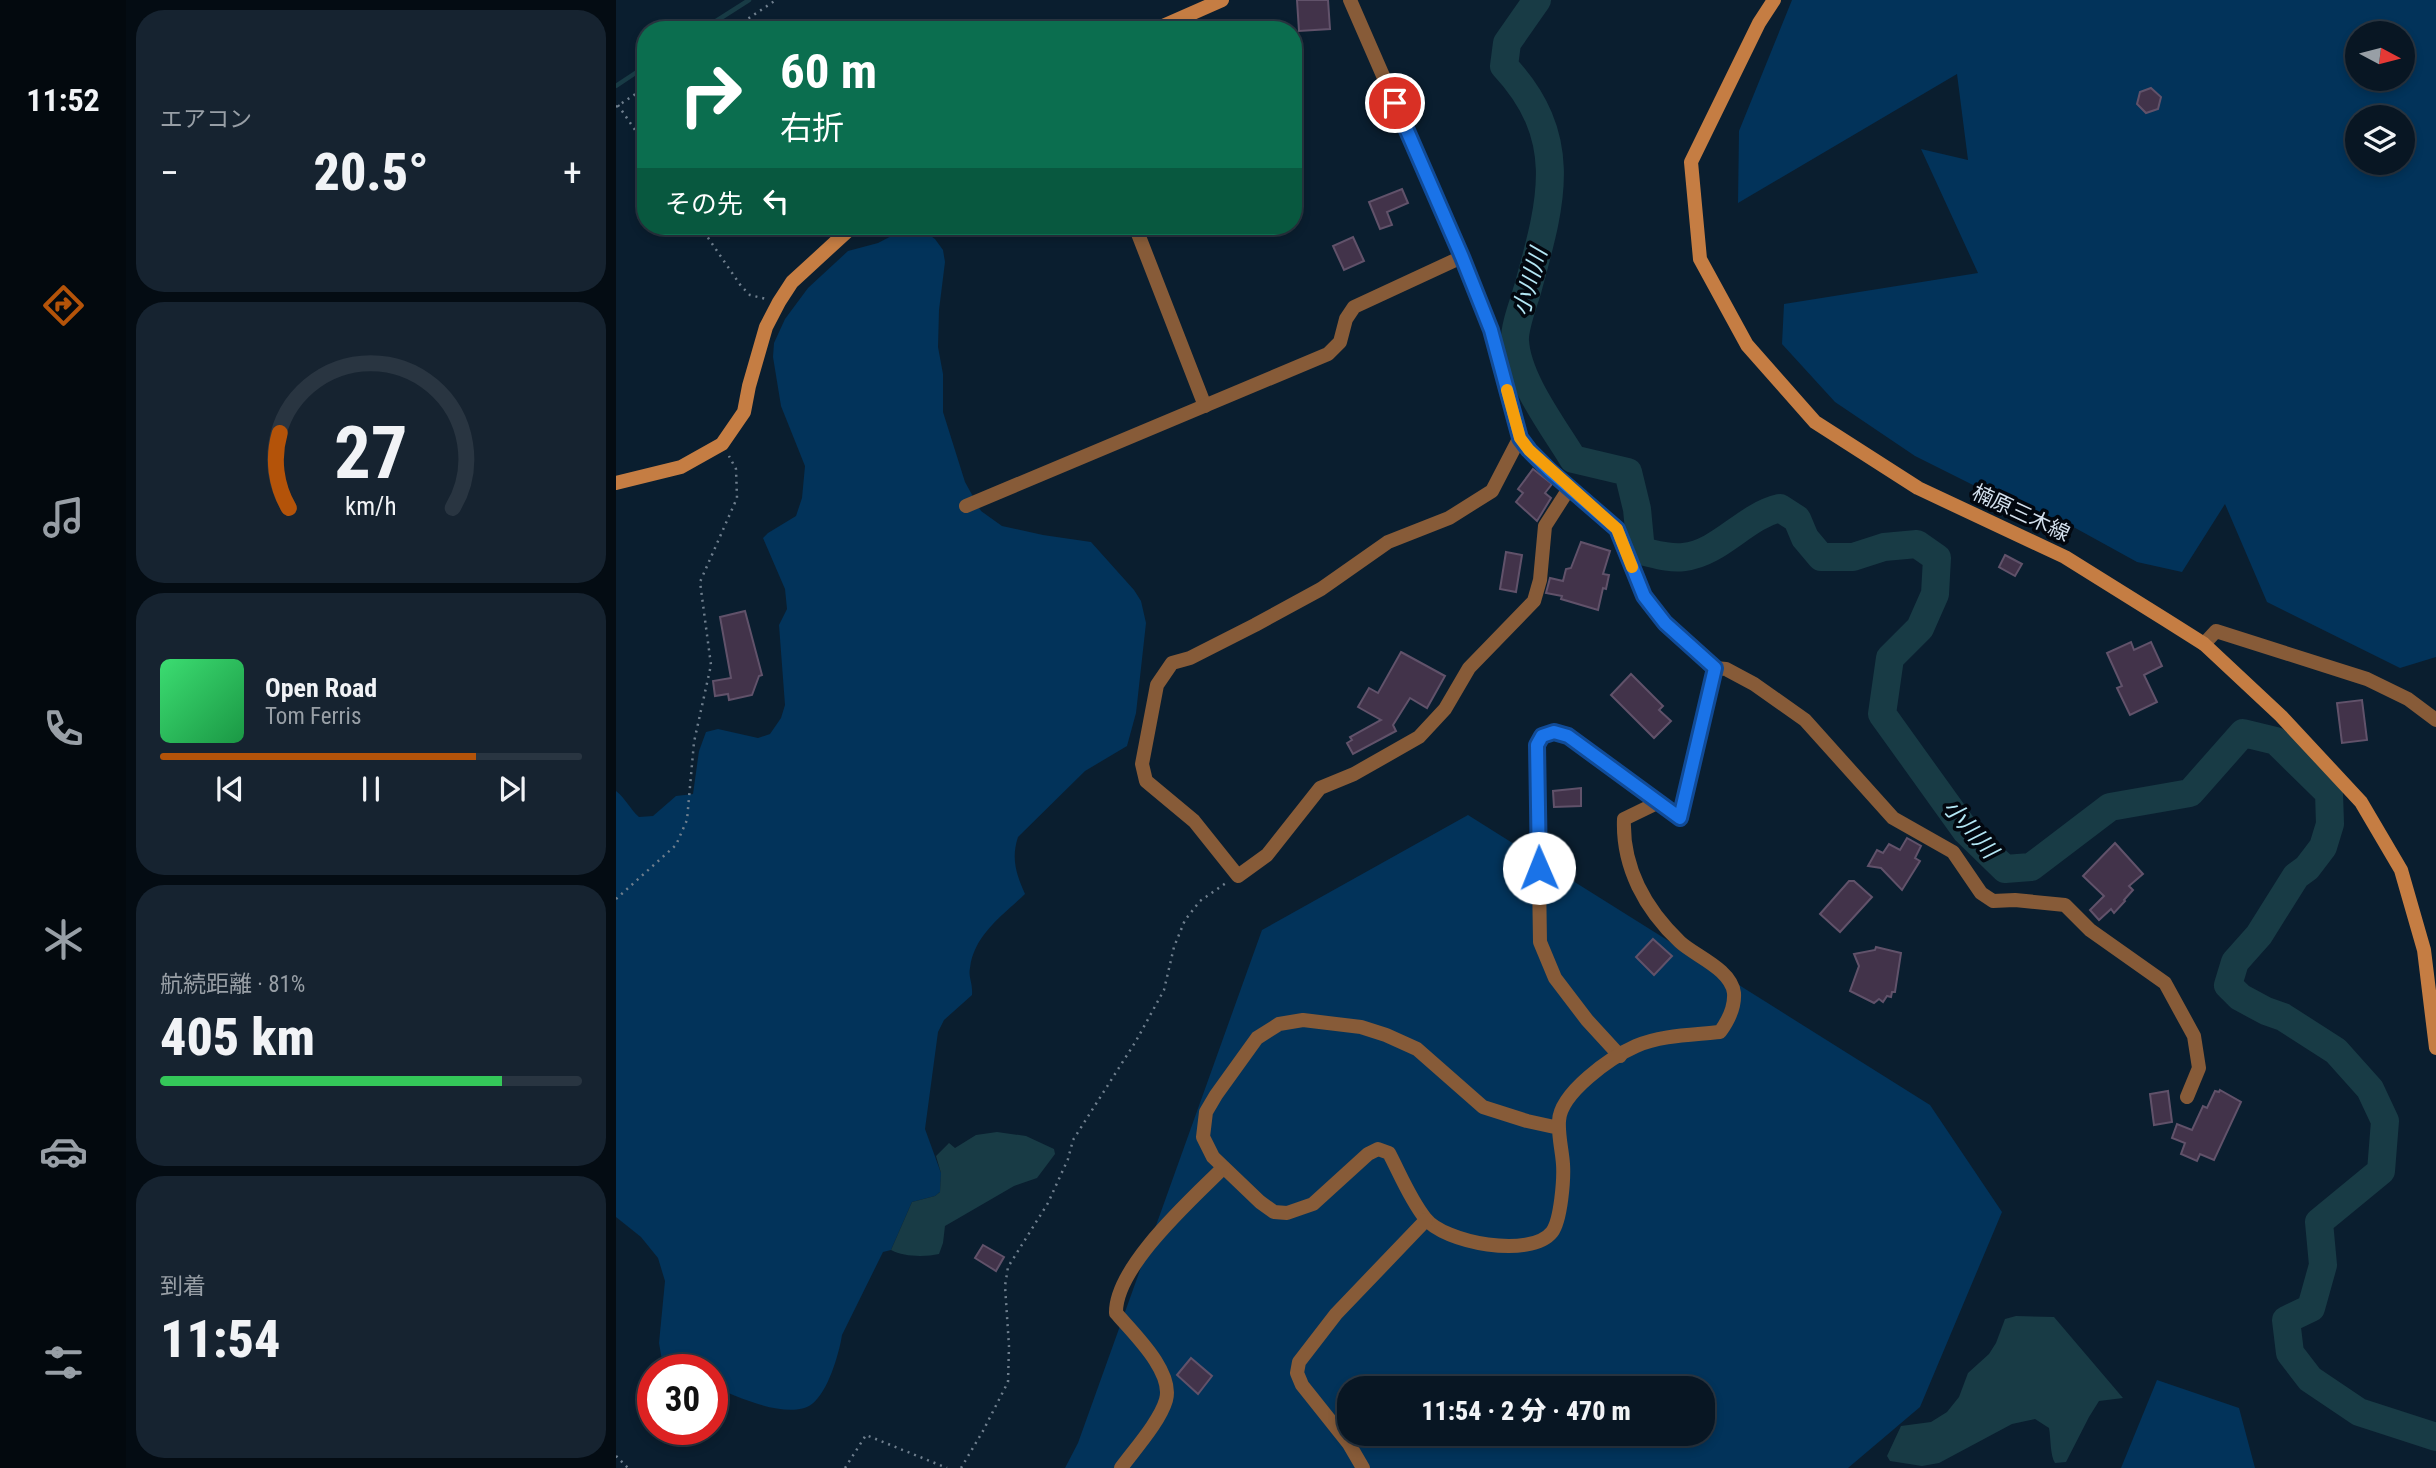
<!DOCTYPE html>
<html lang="ja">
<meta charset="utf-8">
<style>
:root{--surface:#081623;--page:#162330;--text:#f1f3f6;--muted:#989fa6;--line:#293541;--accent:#b45309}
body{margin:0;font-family:"Roboto Condensed","Noto Sans JP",sans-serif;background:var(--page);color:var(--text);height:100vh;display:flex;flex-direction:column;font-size:26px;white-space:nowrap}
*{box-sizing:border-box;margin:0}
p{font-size:23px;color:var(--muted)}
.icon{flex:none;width:38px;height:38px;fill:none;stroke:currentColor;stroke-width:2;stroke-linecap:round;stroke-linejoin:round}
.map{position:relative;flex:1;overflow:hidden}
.sheet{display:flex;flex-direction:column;gap:10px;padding:10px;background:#040c13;width:490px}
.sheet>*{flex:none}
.hud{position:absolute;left:21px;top:21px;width:665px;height:214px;border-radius:28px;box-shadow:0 4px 10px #0003,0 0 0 2px var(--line);background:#0b6e4f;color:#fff;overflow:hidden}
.needle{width:46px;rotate:97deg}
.fabs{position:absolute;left:1729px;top:21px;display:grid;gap:14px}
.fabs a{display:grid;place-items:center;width:70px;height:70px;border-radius:50%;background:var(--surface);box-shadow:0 4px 10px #0003,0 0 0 2px var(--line);font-size:35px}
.speed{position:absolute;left:21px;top:1354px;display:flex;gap:14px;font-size:35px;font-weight:700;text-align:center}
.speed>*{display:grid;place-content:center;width:91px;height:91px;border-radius:50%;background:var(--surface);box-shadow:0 4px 10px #0003,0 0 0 2px var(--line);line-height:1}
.speed .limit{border:10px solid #d22;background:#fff;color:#111}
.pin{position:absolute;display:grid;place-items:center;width:60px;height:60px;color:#fff;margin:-30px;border:4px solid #fff;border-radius:50%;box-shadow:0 2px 7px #0007}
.me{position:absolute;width:77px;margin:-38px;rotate:359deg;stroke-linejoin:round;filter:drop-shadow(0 0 5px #0008)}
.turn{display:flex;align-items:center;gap:24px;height:147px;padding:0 28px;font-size:32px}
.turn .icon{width:91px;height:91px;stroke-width:2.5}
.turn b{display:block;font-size:49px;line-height:60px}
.then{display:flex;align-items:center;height:66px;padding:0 28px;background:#0003;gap:14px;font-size:26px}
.big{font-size:52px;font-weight:800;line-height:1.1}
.sheet .widget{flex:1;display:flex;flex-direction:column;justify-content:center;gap:10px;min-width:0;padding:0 24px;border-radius:28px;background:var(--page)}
.sheet .dial{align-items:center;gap:0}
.dial svg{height:182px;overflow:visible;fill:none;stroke:var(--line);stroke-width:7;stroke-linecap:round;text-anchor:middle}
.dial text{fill:var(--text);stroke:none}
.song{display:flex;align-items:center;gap:21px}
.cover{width:84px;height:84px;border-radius:10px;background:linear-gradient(135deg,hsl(140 70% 55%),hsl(140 70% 35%))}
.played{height:7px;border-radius:4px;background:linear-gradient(90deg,var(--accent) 75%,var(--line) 75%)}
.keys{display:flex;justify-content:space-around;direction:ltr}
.heat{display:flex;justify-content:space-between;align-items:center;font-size:38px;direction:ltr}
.charge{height:10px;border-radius:5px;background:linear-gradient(90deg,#34c759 81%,var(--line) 0)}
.trip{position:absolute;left:721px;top:1376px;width:378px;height:70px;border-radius:28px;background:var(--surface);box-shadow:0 4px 10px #0003,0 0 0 2px var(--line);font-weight:800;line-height:70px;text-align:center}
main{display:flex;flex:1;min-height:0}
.menu{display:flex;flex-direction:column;width:126px;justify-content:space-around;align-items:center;background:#03090e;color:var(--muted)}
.menu .icon{width:49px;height:49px}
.menu .active{color:var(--accent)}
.menu b{font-size:32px;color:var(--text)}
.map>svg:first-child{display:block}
</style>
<main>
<nav class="menu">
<b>11:52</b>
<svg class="icon active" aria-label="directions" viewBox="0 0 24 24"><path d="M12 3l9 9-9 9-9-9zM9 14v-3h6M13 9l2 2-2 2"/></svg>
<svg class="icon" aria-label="music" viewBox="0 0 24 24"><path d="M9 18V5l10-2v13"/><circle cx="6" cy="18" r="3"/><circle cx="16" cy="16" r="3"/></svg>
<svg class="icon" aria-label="phone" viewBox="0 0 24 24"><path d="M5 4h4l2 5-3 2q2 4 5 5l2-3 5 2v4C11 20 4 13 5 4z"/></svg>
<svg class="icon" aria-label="climate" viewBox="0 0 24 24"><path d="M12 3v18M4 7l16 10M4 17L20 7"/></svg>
<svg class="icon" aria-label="car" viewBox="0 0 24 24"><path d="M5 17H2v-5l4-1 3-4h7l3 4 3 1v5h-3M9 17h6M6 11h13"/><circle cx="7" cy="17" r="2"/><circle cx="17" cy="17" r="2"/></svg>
<svg class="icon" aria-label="filters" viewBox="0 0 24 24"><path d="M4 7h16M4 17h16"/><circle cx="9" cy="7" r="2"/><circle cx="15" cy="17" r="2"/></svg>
</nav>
<section class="sheet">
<div class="widget"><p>エアコン</p>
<div class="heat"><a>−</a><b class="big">20.5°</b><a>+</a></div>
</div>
<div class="widget dial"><svg viewBox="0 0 100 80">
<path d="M14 69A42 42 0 1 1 86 69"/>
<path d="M14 69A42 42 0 0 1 10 36" stroke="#b45309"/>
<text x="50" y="56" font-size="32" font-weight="700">27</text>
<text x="50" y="72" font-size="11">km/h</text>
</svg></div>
<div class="widget">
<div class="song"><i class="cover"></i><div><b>Open Road</b><p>Tom Ferris</p></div></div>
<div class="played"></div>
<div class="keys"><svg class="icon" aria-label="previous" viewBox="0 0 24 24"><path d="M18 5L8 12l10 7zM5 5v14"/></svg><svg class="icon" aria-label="pause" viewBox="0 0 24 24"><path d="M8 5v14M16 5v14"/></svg><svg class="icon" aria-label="next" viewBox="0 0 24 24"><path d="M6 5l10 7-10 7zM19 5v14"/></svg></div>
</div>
<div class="widget"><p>航続距離 · 81%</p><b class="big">405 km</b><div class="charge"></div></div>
<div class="widget"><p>到着</p><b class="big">11:54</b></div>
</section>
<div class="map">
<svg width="1820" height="1468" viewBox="0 0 1820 1468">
<rect width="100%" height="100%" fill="#0a1e2f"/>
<g fill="#02335a" fill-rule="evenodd">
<path d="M1176,0h644v657l-36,11 -133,-66 -42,-98 -43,68 -45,-10 -69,-38 -43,-13 -110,-55 -80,-54 -53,-58 2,-40 194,-31 -57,-124 47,11 -11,-86 -219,129 1,-72zM1741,33h46v46h-46zM1741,117h46v46h-46z"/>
<path d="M297,229l12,3 10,7 8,11 2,12 -6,48 -1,37 5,27v38l22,70 16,29 21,15 41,9 48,7 43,48 7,11 5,22 -10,90 -9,33 -42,25 -67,66c-7,21 -2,37 7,57 -23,22 -51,41 -55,74 -2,9 3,15 2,27l-28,25 -6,12 -13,97 16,44 -1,19 -5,4 -23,6 -21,48 -8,2 -41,83c-3,19 -14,57 -30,69 -23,17 -77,-8 -100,-18v-16h-40l-9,-4 -4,-23 6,-62 -7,-23 -17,-21 -25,-20v-426c10,8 14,18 23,26l14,-1 23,-20 17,-2 6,-43 7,-19 12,-3 40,9 12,-4 11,-16 4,-13 -6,-80 8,-16 -2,-20 -22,-51 5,-5 28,-17 6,-18 3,-32 -24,-60 -8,-49 1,-14 11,-24 23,-31 40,-37 30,-8 23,-12z"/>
<path d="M852,815l462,290 72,107 -82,195 -72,61h-783l13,-25 184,-513zM733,1388h354v45h-354z"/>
<path d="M1541,1380l82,28 16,60h-134z"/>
</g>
<g fill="#183b45">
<path d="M381,1132l29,4 28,13 1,5 -18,24 -23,8 -69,40 -2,17 -4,11c-14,3 -35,3 -48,-4l21,-48 23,-6 5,-4 1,-19 -5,-17 13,-13 6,5 21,-13z"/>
<path d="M1400,1316l38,1 69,81 -24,3 -10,16 -23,45 -11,1c-5,-8 -4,-24 -6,-35l-14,-9 -23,5 -73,39 -17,3 -32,-5 -3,-5 14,-30 30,-4 16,-10 12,-15 9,-24 21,-19 7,-11 9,-24z"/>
</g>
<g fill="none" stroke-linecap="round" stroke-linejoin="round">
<g stroke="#183b45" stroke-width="4.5">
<path d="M86,30l47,-30"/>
<path d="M0,86l30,-20"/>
</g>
<path stroke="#183b45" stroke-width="28" d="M921,0l-30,43 -3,23c66,71 48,134 25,218 -4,16 -15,42 -14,57 2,38 38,85 58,118l55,13 9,37 4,42c14,3 28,8 43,6 36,-4 61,-41 96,-49l17,11 8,19 16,19h32l31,-10 33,-3 20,14 -2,36 -15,34 -30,30 -8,56 84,117 39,38 26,-2 79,-60 80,-14 53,-60 33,8 53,52 1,31 -7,23 -16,21 -11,8 -37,59 -24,27 -7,23 12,12 26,14 17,6 53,34 34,38 15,32 -4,50 -62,51 4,43 -12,43 -25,12 4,33 20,26 49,33 77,25"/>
</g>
<g fill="#42334a" stroke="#61526a" stroke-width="2">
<path d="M681,0h31l2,29 -31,2z"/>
<path d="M1535,88l10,9 -3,12 -12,4 -9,-9 3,-12z"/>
<path d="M786,189l6,14 -21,9 5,13 -12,4 -11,-27z"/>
<path d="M737,237l11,24 -20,9 -11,-24z"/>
<path d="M917,469l19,15 -7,9 6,5 -14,23 -21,-19 7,-9 -5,-4z"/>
<path d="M965,542l29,9 -7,23 6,1 -3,14 -3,-1 -5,22 -37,-11 1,-3 -16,-3 4,-15 13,3 3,-12 5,-1z"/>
<path d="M890,552l16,3 -6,37 -16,-3z"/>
<path d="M1389,555l17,9 -7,12 -16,-9z"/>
<path d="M129,611l17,64 -3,1 -7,19 -23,5 -1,-6 -13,2 -2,-15 18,-3 -11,-61z"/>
<path d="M1515,642l3,8 17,-8 11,24 -18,9 13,27 -27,13 -13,-27 5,-2 -15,-33z"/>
<path d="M785,652l44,24 -18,32 -17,-10 -17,27 3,6 -43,23 -6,-11 5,-3 -2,-3 31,-17 -23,-13 11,-19 9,5z"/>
<path d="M1015,674l32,32 -4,4 12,11 -17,17 -43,-43z"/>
<path d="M1746,700l5,40 -25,3 -5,-40z"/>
<path d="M965,788v18l-27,1 -1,-16z"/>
<path d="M1291,838l14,8 -6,12 5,3 -18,29 -21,-22 -13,-2 9,-16 6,3 6,-9 11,6z"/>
<path d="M1499,843l28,31 -14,12 4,4 -9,10 1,1 -11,12 -3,-4 -12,11 -9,-10 14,-14 -21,-20z"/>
<path d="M1233,881h5l18,16 -32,35 -20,-18z"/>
<path d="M1037,939l19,17 -18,19 -18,-18z"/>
<path d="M1260,947l25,6 -6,39h-3l-1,5 -4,-1 -4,6 -4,-3 -5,4 -24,-12 9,-25 -5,-12 21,-4z"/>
<path d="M1604,1090l21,12 -27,58 -14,-6 -3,7 -16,-7 4,-11 -13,-5 5,-14 15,6 11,-24 4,2 8,-17 4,1z"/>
<path d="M1552,1091l4,31 -18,3 -4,-31z"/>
<path d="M367,1245l21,12 -8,14 -21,-13z"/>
<path d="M575,1358l21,18 -14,18 -21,-19z"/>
</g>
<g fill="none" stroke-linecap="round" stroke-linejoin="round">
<g stroke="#6f7f8e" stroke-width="2.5" stroke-dasharray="2 5" stroke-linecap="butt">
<path d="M115,30l45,-30"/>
<path d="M2,105l28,41"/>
<path d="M0,107l30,-20"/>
<path d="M84,226l41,60 9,9 16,4"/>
<path d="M0,899l60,-54 11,-25 7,-78 17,-77 -11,-83 37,-84 -1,-29 -7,-13"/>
<path d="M0,1456l12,12"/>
<path d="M229,1468l21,-33 81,33"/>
<path d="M345,1468l22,-37 25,-49 1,-36 -4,-60 3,-19 40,-64 20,-44 5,-19 63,-99 28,-51 10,-43 11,-27 15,-19 26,-18"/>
</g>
<g stroke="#875b38" stroke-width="14">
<path d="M734,0l112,257 29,73 29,107 9,13 88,79 27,67 21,27 50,45 11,1 28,15 51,36 88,98 60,34 28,41 12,8 22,-1 50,5 25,25 75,53 29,53 5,32 -12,29"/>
<path d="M519,226l70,180"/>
<path d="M904,437l-28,54 -43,27 -61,24 -67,47 -66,36 -65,33 -18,5 -15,22 -15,79 4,17 48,40 44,55 29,-21 53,-67 34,-14 65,-37 26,-28 24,-41 65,-67 6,-21 5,-54 25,-39"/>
<path d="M350,506l362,-152 12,-12 6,-23 8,-12 108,-50"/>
<path d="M1588,644l12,-13 151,48 41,20 28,21"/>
<path d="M1004,1056l-33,-36 -32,-42 -15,-36 -3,-197 5,-9 12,-4 14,4 112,82 35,-150"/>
<path d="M943,1128l-32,-7 -44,-14 -66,-58 -31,-14 -25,-8 -58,-7 -24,4 -22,14 -41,57 -10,17 -3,25 10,20 47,45 14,10 13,1 26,-9 55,-50 10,-5 11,4c11,21 21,46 36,65 19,25 106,41 127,14 9,-12 12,-53 11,-68 -1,-14 -5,-29 -4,-43 1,-28 52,-64 77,-75 25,-11 57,-11 84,-14 8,-11 15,-24 14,-39 -3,-24 -39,-37 -54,-51 -35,-33 -58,-75 -56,-123l33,-16"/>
<path d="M505,1468c14,-19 39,-47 45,-68 8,-29 -34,-68 -50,-87 -1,-46 76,-114 107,-145"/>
<path d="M747,1468l-14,-24 -47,-59 -5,-12 2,-11 37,-48 90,-94"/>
</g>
<g stroke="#c57d43" stroke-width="14">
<path d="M1158,0l-15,23 -68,139 9,97 47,86 68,77 103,66 147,69 101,63 38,24 77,72 80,86 40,68 23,80 12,98"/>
<path d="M538,30l68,-30"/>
<path d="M0,483l65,-16 41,-23 22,-32 5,-26 17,-59 13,-25 13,-20 61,-56"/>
</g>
</g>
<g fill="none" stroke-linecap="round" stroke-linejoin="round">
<g stroke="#114b97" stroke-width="18">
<path id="route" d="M779,103l67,154 29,73 29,108 9,12 21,21 67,58 27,67 21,27 50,45 -35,150 -112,-82 -14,-4 -12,4 -5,9 2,123"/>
</g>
<use href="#route" stroke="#1a73e8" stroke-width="12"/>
<path stroke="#f59e0b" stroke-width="12" d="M891,390l13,48 9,12 88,79 15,38"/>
</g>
<g text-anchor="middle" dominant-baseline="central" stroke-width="7" stroke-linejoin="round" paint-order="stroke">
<g font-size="21" fill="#d3dfec" stroke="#02070f">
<text transform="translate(1405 513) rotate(25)">楠原三木線</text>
</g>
<g font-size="23" font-style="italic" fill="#b4e7f5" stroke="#02070f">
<text transform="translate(914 282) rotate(-74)">小川川</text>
<text transform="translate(1354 829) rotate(49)">小川川</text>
</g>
</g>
</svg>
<div class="fabs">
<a><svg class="needle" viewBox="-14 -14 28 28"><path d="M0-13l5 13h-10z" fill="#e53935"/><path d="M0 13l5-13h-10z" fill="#989fa6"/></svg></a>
<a><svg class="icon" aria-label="layers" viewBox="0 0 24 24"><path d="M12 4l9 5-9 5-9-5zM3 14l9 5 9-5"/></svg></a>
</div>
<div class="speed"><div class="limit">30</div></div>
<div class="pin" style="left:779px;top:103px;background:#d93025"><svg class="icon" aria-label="arrive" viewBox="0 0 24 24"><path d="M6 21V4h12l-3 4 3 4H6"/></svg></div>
<svg class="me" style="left:923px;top:868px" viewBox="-20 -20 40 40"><circle r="19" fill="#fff"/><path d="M0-13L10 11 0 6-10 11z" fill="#1a73e8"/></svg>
<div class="trip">11:54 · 2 分 · 470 m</div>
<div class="hud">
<div class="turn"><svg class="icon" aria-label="right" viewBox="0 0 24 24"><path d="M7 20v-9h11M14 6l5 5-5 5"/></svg><div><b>60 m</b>右折</div></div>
<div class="then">その先<svg class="icon" aria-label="left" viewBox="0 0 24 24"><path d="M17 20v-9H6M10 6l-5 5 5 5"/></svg></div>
</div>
</div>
</main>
